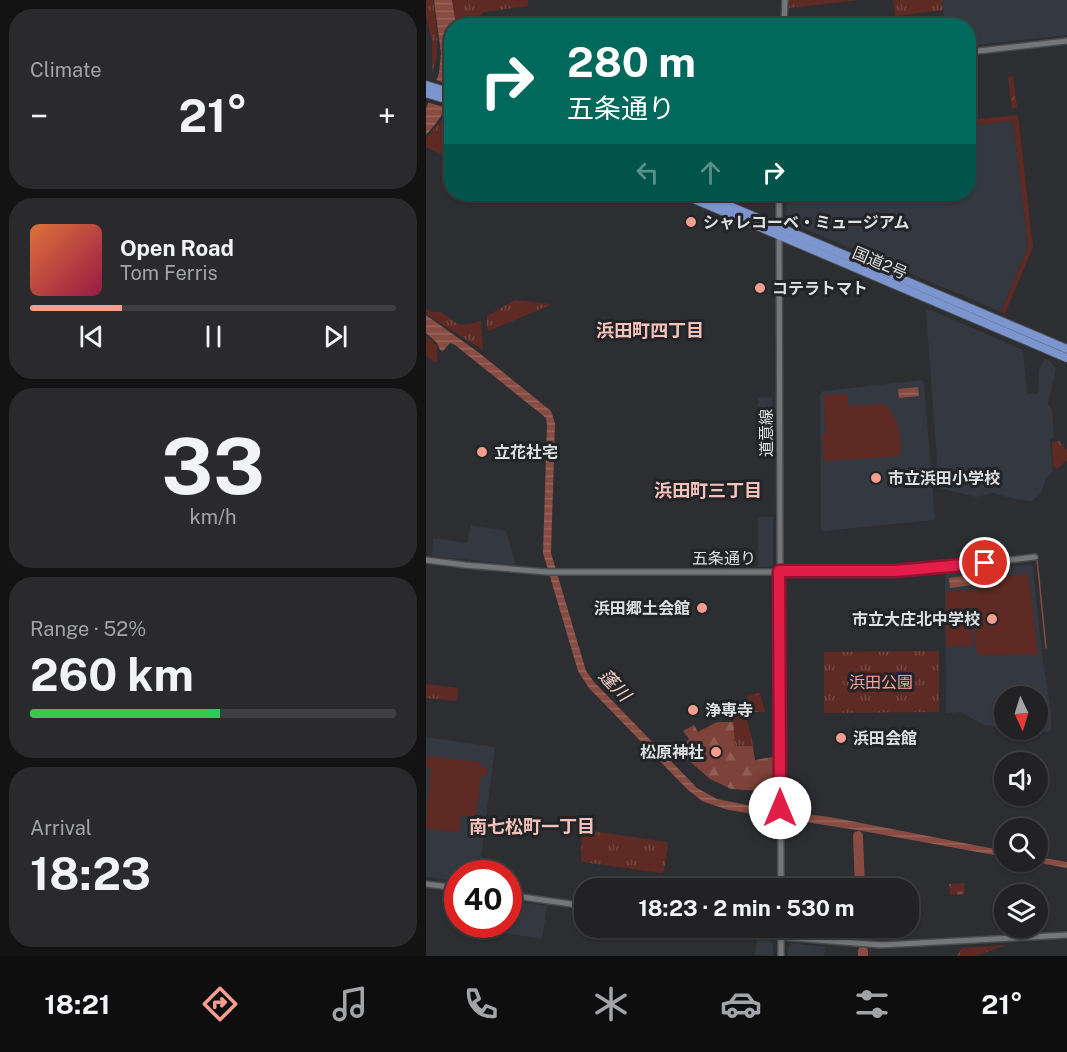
<!DOCTYPE html>
<meta charset="utf-8">
<style>
:root{--surface:#222225;--page:#2a2a2d;--text:#f1f3f6;--muted:#a2a4a7;--line:#3f3f42;--accent:#f59d8e}
body{margin:0;font-family:"Public Sans","Noto Sans JP",sans-serif;background:var(--page);color:var(--text);height:100vh;display:flex;flex-direction:column;font-size:22px;white-space:nowrap}
*{box-sizing:border-box;margin:0}
p{font-size:20px;color:var(--muted)}
.icon{flex:none;width:33px;height:33px;fill:none;stroke:currentColor;stroke-width:2;stroke-linecap:round;stroke-linejoin:round}
.map{position:relative;flex:1;overflow:hidden}
.panel{display:flex;flex-direction:column;gap:9px;padding:9px;background:#131314;width:426px}
.panel>*{flex:none}
.banner{position:absolute;left:18px;top:18px;width:532px;height:183px;border-radius:24px;box-shadow:0 2px 4px #0004,0 0 0 2px var(--line);background:#00695c;color:#fff;overflow:hidden}
.needle{width:39px;rotate:176deg}
.fabs{position:absolute;left:568px;top:686px;display:grid;gap:12px}
.fabs a{display:grid;place-items:center;width:54px;height:54px;border-radius:50%;background:var(--surface);box-shadow:0 2px 4px #0004,0 0 0 2px var(--line);font-size:30px}
.speed{position:absolute;left:18px;top:860px;display:flex;gap:12px;font-size:30px;font-weight:700;text-align:center}
.speed>*{display:grid;place-content:center;width:78px;height:78px;border-radius:50%;background:var(--surface);box-shadow:0 2px 4px #0004,0 0 0 2px var(--line);line-height:1}
.speed .limit{border:9px solid #d22;background:#fff;color:#111}
.pin{position:absolute;display:grid;place-items:center;width:51px;height:51px;color:#fff;margin:-26px;border:3px solid #fff;border-radius:50%;box-shadow:0 2px 6px #0007}
.me{position:absolute;width:66px;margin:-33px;rotate:0deg;stroke-linejoin:round;filter:drop-shadow(0 0 4px #0008)}
.turn{display:flex;align-items:center;gap:21px;height:126px;padding:0 24px;font-size:27px}
.turn .icon{width:78px;height:78px;stroke-width:2.5}
.turn b{display:block;font-size:42px;line-height:51px}
.lanes{display:flex;align-items:center;height:57px;padding:0 24px;background:#0003;justify-content:center;gap:30px;direction:ltr}
.lanes .off{opacity:.35}
.big{font-size:45px;font-weight:700;line-height:1.1}
.panel .card{flex:1;display:flex;flex-direction:column;justify-content:center;gap:9px;min-width:0;padding:0 21px;border-radius:24px;background:var(--page)}
.panel .dial{align-items:center;gap:0}
.dial b{font-size:78px;line-height:1}
.song{display:flex;align-items:center;gap:18px}
.cover{width:72px;height:72px;border-radius:9px;background:linear-gradient(135deg,hsl(20 70% 55%),hsl(340 70% 35%))}
.played{height:6px;border-radius:3px;background:linear-gradient(90deg,var(--accent) 25%,var(--line) 25%)}
.keys{display:flex;justify-content:space-around;direction:ltr}
.heat{display:flex;justify-content:space-between;align-items:center;font-size:33px;direction:ltr}
.charge{height:9px;border-radius:4px;background:linear-gradient(90deg,#34c759 52%,var(--line) 0)}
.trip{position:absolute;left:148px;top:878px;width:345px;height:60px;border-radius:24px;background:var(--surface);box-shadow:0 2px 4px #0004,0 0 0 2px var(--line);font-weight:700;line-height:60px;text-align:center}
.dock{display:flex;height:96px;justify-content:space-around;align-items:center;background:#0e0e0f;color:var(--muted)}
.dock .icon{width:42px;height:42px}
.dock .on{color:var(--accent)}
.dock b{font-size:27px;color:var(--text)}
main{display:flex;flex:1;min-height:0}
.map>svg:first-child{display:block}
</style>
<main>
<section class="panel">
<div class="card"><p>Climate</p>
<div class="heat"><a>−</a><b class="big">21°</b><a>+</a></div>
</div>
<div class="card">
<div class="song"><i class="cover"></i><div><b>Open Road</b><p>Tom Ferris</p></div></div>
<div class="played"></div>
<div class="keys"><svg class="icon" aria-label="previous" viewBox="0 0 24 24"><path d="M18 5L8 12l10 7zM5 5v14"/></svg><svg class="icon" aria-label="pause" viewBox="0 0 24 24"><path d="M8 5v14M16 5v14"/></svg><svg class="icon" aria-label="next" viewBox="0 0 24 24"><path d="M6 5l10 7-10 7zM19 5v14"/></svg></div>
</div>
<div class="card dial"><b>33</b><p>km/h</p></div>
<div class="card"><p>Range · 52%</p><b class="big">260 km</b><div class="charge"></div></div>
<div class="card"><p>Arrival</p><b class="big">18:23</b></div>
</section>
<div class="map">
<svg width="641" height="956" viewBox="0 0 641 956">
<defs>
<pattern id="forest-firs" width="22" height="20" patternUnits="userSpaceOnUse" patternTransform="scale(1.5)"><rect width="22" height="20" fill="#7d4239"/><path d="M5 1l3.5 6h-7zM16 11l3.5 6h-7z" fill="#8f5d55"/></pattern>
<pattern id="cemetery-stones" width="16" height="16" patternUnits="userSpaceOnUse" patternTransform="scale(1.5)"><rect width="16" height="16" fill="#5e2a23"/><path d="M2 7V4a2 2 0 0 1 4 0v3zM10 15v-3a2 2 0 0 1 4 0v3z" fill="#754843"/></pattern>
<pattern id="park-tufts" width="24" height="20" patternUnits="userSpaceOnUse" patternTransform="scale(1.5)"><rect width="24" height="20" fill="#5e2a23"/><path d="M3 7l-1-3M5 7V3M7 7l1-3M15 17l-1-3M17 17v-4M19 17l1-3" fill="none" stroke="#754843"/></pattern>
<pattern id="water-rules" width="6" height="5" patternUnits="userSpaceOnUse" patternTransform="scale(1.5)"><rect width="6" height="5" fill="#884c42"/><path d="M0 2.5h6" fill="none" stroke="#98655d"/></pattern>
</defs>
<rect width="100%" height="100%" fill="#2d2e31"/>
<g fill="#343840">
<path d="M516,0h125v35l-98,11v-20l-24,-1z"/>
<path d="M587,121l15,126 -27,65 -212,-90 -3,-5 1,-23h182v-68z"/>
<path d="M502,309l95,41 4,44h11l1,-24 5,-11 6,2 6,7 -8,36 4,7 2,26 -4,3 3,31 -7,7 -5,15 -9,8 -18,-2 -20,-6 -18,4 -37,-9 -13,-177z"/>
<path d="M496,380l2,3 11,135 -2,2 -109,11 -3,-2 -1,-135 3,-3z"/>
<path d="M345,397l1,2 1,41 -15,2v-44z"/>
<path d="M332,517h15v47l-1,2 -14,1z"/>
<path d="M45,525l35,6 10,34 -84,-9 1,-18 34,5z"/>
<path d="M604,564l3,3 10,95 8,48v20l-3,2 -32,-3h22v-33h-33v32l-21,-3 -24,-13 -14,1 -1,-137 2,-2z"/>
<path d="M0,737l69,10 -16,126h-21l-1,8 -31,-4z"/>
<path d="M83,901l38,5 -5,33 -50,-8 1,-7h15z"/>
<path d="M331,939l13,2 3,3v12l-18,-1z"/>
<path d="M365,943l34,4 -1,9h-36v-9z"/>
</g>
<g fill="#5e2a23">
<path d="M592,115l15,132 -28,67 -4,-2 27,-65 -15,-126 -44,5v-6z"/>
<path d="M422,394l1,12 36,-2c16,17 15,30 16,52l-77,5 -2,-27h4l-2,-39z"/>
<path d="M602,574l10,80 -59,1 -4,-8 -2,-42v11l-4,1h3v29h-26v-54l32,-3 -1,-11z"/>
<path d="M2,756l52,6v4l7,1 -1,9h-5l-5,41 -15,-1 -2,16 -31,-3 -2,-4 5,-57h-5z"/>
</g>
<path fill="url(#forest-firs)" d="M291,722h20l14,13 4,25 18,-3v35l-42,-3 -21,-10 -29,-25 -3,-4 11,-11 -6,-8 11,-6 4,7z"/>
<g fill="url(#cemetery-stones)">
<path d="M334,693l5,19h-16l-2,-16z"/>
<path d="M538,883l1,11 -15,1 -1,-11z"/>
</g>
<g fill="url(#park-tufts)">
<path d="M0,0h7c3,23 9,50 -1,72v-30l-6,-27z"/>
<path d="M26,0h76v6l-44,6 -12,10v3h-16z"/>
<path d="M363,0h71l-71,8z"/>
<path d="M467,0h49l1,10 -48,6z"/>
<path d="M587,76l4,31 -5,2 -4,-32z"/>
<path d="M17,119l4,17 -5,16 -2,2 -14,-7v-9z"/>
<path d="M89,300l35,4v1l-61,26 -2,-2v-13z"/>
<path d="M0,308l5,4h10c19,13 15,16 40,9l2,29 -57,-36z"/>
<path d="M0,336l11,10v17l-11,-7z"/>
<path d="M633,441l8,9v10l-10,9 -4,-3 -1,-24z"/>
<path d="M513,651v61l-115,1v-61z"/>
<path d="M0,684l32,4 -1,13 -31,-3z"/>
<path d="M307,717h13l5,18 1,11h-17z"/>
<path d="M159,830l82,12 1,3 -4,26 -2,2 -80,-11 -1,-2 1,-28z"/>
<path d="M82,902l11,2 -3,19 -7,-1z"/>
<path d="M579,945l-29,11h-19l5,-8z"/>
</g>
<g fill="url(#water-rules)">
<path d="M8,0h18l4,25 -4,1c-1,28 5,64 -11,90 -4,7 -10,13 -15,19v-26l13,-36 2,-20z"/>
<path d="M0,315l52,37 73,59 4,12 -4,130 35,118 8,11 103,106 20,11 55,11 58,7 175,34v6l-148,-27 -129,-20 -26,-9 -15,-12 -98,-101 -11,-17 -35,-118 4,-128 -1,-7 -91,-73 -5,-2 -7,8 -3,-1 -3,-7 -11,-10z"/>
<path d="M492,387l1,9 -20,2 -1,-9z"/>
<path d="M545,575l1,10 -22,3 -1,-10z"/>
<path d="M612,857l29,5v6l-38,-7h9z"/>
</g>
<path fill="#2d2e31" d="M7,79l18,6v11l-3,12 -22,-6z"/>
<g fill="none" stroke-linecap="round" stroke-linejoin="round">
<path stroke="#884c42" stroke-width="1.5" d="M611,559l9,89"/>
<g stroke="#884c42" stroke-width="10">
<path d="M432,836l2,52"/>
<path d="M435,927l1,11"/>
<path d="M437,951v5"/>
</g>
<g stroke="#494a4d" stroke-width="8">
<g id="tertiary">
<path d="M358,26l1,-26"/>
<path d="M543,52l98,-11"/>
<path d="M353,194l2,694"/>
<path d="M0,560l39,5 82,7h306l89,-4 93,-11"/>
<path d="M0,884l32,4"/>
<path d="M82,895l77,11"/>
<path d="M294,927l61,10 100,8 186,-10"/>
<path d="M355,927v29"/>
</g>
</g>
<g stroke="#494a4d" stroke-width="10">
<g id="trunk">
<path d="M0,85l26,8"/>
<path d="M0,93l26,8"/>
<path d="M256,194l385,164"/>
<path d="M275,194l366,155"/>
</g>
</g>
<use href="#tertiary" stroke="#757679" stroke-width="5"/>
<use href="#trunk" stroke="#7c95ce" stroke-width="8"/>
</g>
<g fill="none" stroke-linecap="round" stroke-linejoin="round">
<g stroke="#92132f" stroke-width="15">
<path id="route" d="M354,808l-1,-237h116l90,-8"/>
</g>
<use href="#route" stroke="#e11d48" stroke-width="10"/>
</g>
<g fill="#f59d8e" stroke="#232427" stroke-width="2">
<circle cx="265" cy="222" r="6"/>
<circle cx="334" cy="288" r="6"/>
<circle cx="56" cy="452" r="6"/>
<circle cx="450" cy="478" r="6"/>
<circle cx="276" cy="608" r="6"/>
<circle cx="566" cy="619" r="6"/>
<circle cx="267" cy="710" r="6"/>
<circle cx="415" cy="738" r="6"/>
<circle cx="290" cy="752" r="6"/>
</g>
<g text-anchor="middle" dominant-baseline="central" stroke-width="6" stroke-linejoin="round" paint-order="stroke">
<g font-size="16" font-weight="bold" fill="#dedfe0" stroke="#232427" text-anchor="start">
<text x="277" y="222">シャレコーベ・ミュージアム</text>
<text x="346" y="288">コテラトマト</text>
<text x="68" y="452">立花社宅</text>
<text x="462" y="478">市立浜田小学校</text>
<text x="264" y="608" text-anchor="end">浜田郷土会館</text>
<text x="554" y="619" text-anchor="end">市立大庄北中学校</text>
<text x="279" y="710">浄専寺</text>
<text x="427" y="738">浜田会館</text>
<text x="278" y="752" text-anchor="end">松原神社</text>
</g>
<g font-size="16" fill="#dedfe0" stroke="#232427">
<text transform="translate(454 263) rotate(23)">国道2号</text>
<text transform="translate(340 433) rotate(-90)">道意線</text>
<text x="298" y="558">五条通り</text>
</g>
<g font-size="16" fill="#ffa292" stroke="#232427">
<text x="455" y="682">浜田公園</text>
</g>
<g font-size="18" font-weight="bold" fill="#f5c2b9" stroke="#232427">
<text x="224" y="330">浜田町四丁目</text>
<text x="282" y="490">浜田町三丁目</text>
<text x="106" y="826">南七松町一丁目</text>
</g>
<g font-size="18" font-style="italic" fill="#f7d0c9" stroke="#232427">
<text transform="translate(189 685) rotate(46)">蓬川</text>
</g>
</g>
</svg>
<div class="fabs">
<a><svg class="needle" viewBox="-14 -14 28 28"><path d="M0-13l5 13h-10z" fill="#e53935"/><path d="M0 13l5-13h-10z" fill="#a2a4a7"/></svg></a>
<a><svg class="icon" aria-label="sound" viewBox="0 0 24 24"><path d="M4 9h4l5-4v14l-5-4H4zM17 9q2 3 0 6"/></svg></a>
<a><svg class="icon" aria-label="search" viewBox="0 0 24 24"><circle cx="10" cy="10" r="6"/><path d="M15 15l6 6"/></svg></a>
<a><svg class="icon" aria-label="layers" viewBox="0 0 24 24"><path d="M12 4l9 5-9 5-9-5zM3 14l9 5 9-5"/></svg></a>
</div>
<div class="speed"><div class="limit">40</div></div>
<div class="pin" style="left:559px;top:563px;background:#d93025"><svg class="icon" aria-label="arrive" viewBox="0 0 24 24"><path d="M6 21V4h12l-3 4 3 4H6"/></svg></div>
<svg class="me" style="left:354px;top:808px" viewBox="-20 -20 40 40"><circle r="19" fill="#fff"/><path d="M0-13L10 11 0 6-10 11z" fill="#e11d48"/></svg>
<div class="trip">18:23 · 2 min · 530 m</div>
<div class="banner">
<div class="turn"><svg class="icon" aria-label="right" viewBox="0 0 24 24"><path d="M7 20v-9h11M14 6l5 5-5 5"/></svg><div><b>280 m</b>五条通り</div></div>
<div class="lanes"><svg class="icon off" aria-label="left" viewBox="0 0 24 24"><path d="M17 20v-9H6M10 6l-5 5 5 5"/></svg><svg class="icon off" aria-label="ahead" viewBox="0 0 24 24"><path d="M12 20V5M6 11l6-6 6 6"/></svg><svg class="icon" aria-label="right" viewBox="0 0 24 24"><path d="M7 20v-9h11M14 6l5 5-5 5"/></svg></div>
</div>
</div>
</main>
<nav class="dock">
<b>18:21</b>
<svg class="icon on" aria-label="directions" viewBox="0 0 24 24"><path d="M12 3l9 9-9 9-9-9zM9 14v-3h6M13 9l2 2-2 2"/></svg>
<svg class="icon" aria-label="music" viewBox="0 0 24 24"><path d="M9 18V5l10-2v13"/><circle cx="6" cy="18" r="3"/><circle cx="16" cy="16" r="3"/></svg>
<svg class="icon" aria-label="phone" viewBox="0 0 24 24"><path d="M5 4h4l2 5-3 2q2 4 5 5l2-3 5 2v4C11 20 4 13 5 4z"/></svg>
<svg class="icon" aria-label="climate" viewBox="0 0 24 24"><path d="M12 3v18M4 7l16 10M4 17L20 7"/></svg>
<svg class="icon" aria-label="car" viewBox="0 0 24 24"><path d="M5 17H2v-5l4-1 3-4h7l3 4 3 1v5h-3M9 17h6M6 11h13"/><circle cx="7" cy="17" r="2"/><circle cx="17" cy="17" r="2"/></svg>
<svg class="icon" aria-label="filters" viewBox="0 0 24 24"><path d="M4 7h16M4 17h16"/><circle cx="9" cy="7" r="2"/><circle cx="15" cy="17" r="2"/></svg>
<b>21°</b>
</nav>
